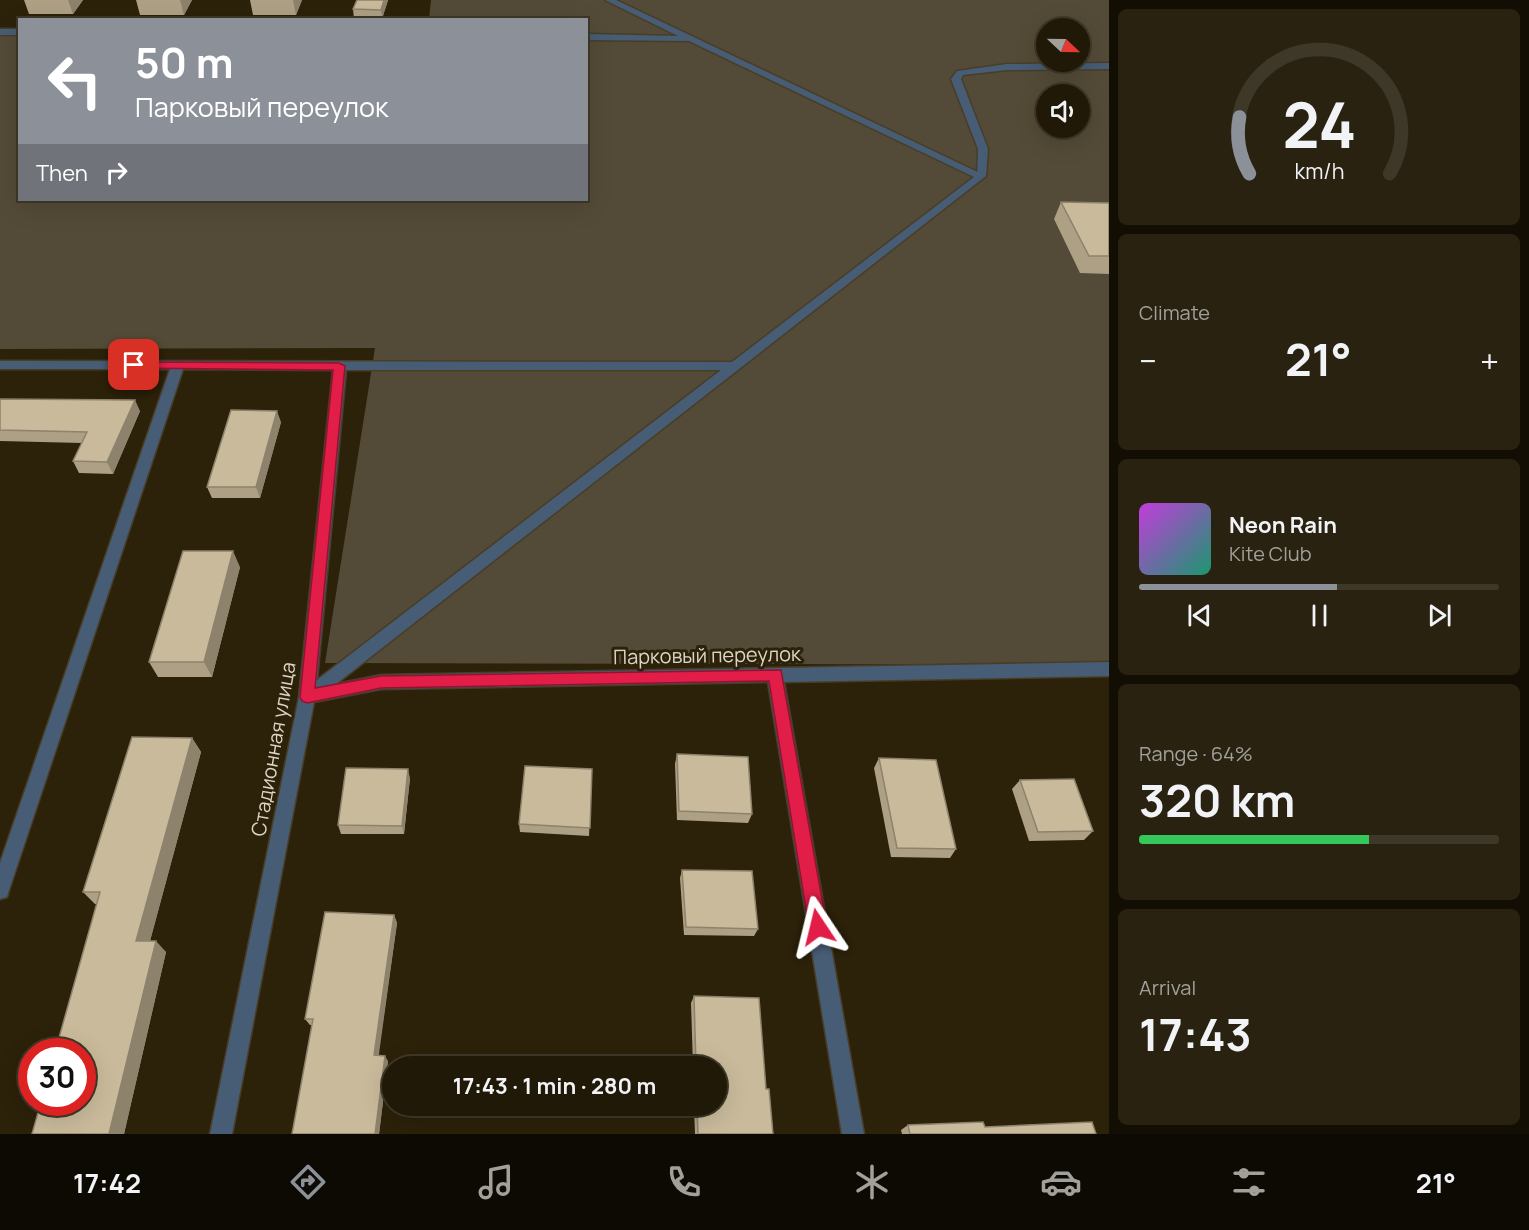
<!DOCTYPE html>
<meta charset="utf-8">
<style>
:root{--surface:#211907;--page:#292211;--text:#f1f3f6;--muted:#a2a09b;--line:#3e3828;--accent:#8c9099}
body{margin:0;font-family:Manrope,sans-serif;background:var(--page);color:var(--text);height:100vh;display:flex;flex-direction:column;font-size:22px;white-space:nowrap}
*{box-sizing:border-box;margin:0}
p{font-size:20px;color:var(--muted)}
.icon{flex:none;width:33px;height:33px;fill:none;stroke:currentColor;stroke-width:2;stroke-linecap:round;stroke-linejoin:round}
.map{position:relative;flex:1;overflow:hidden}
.side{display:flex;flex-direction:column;gap:9px;padding:9px;background:#120e04;width:420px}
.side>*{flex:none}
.guide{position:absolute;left:18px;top:18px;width:570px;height:183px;border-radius:0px;box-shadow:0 6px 24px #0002,0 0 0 2px var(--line);background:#8c9099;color:#fff;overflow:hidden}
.needle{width:39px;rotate:112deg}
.fabs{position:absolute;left:1036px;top:18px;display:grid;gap:12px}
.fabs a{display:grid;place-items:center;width:54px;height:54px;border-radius:50%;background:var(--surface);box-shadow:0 6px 24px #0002,0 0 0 2px var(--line);font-size:30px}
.speed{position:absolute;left:18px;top:1038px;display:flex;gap:12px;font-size:30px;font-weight:700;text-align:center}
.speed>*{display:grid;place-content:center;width:78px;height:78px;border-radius:50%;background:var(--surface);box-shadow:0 6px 24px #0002,0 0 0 2px var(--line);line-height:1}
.speed .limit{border:9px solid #d22;background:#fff;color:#111}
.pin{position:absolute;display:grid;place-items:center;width:51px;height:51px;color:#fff;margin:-26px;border-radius:12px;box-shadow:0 3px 9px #0006}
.me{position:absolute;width:66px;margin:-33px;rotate:350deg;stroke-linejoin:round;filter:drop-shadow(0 0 4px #0008)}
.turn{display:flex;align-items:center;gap:21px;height:126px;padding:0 18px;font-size:27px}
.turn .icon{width:78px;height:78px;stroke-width:2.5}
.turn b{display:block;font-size:42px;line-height:51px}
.then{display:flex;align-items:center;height:57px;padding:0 18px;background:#0003;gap:12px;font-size:22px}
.big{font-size:45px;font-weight:700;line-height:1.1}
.side .card{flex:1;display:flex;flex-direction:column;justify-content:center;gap:9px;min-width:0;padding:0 21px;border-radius:9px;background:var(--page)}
.side .dial{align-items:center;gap:0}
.dial svg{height:156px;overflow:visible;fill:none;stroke:var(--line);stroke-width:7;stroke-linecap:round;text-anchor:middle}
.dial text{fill:var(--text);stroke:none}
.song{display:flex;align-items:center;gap:18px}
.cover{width:72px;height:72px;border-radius:9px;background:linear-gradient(135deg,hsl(290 70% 55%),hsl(160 70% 35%))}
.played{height:6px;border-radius:3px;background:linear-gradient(90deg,var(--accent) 55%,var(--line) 55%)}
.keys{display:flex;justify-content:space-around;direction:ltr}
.heat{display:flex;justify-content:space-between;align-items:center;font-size:33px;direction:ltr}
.charge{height:9px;border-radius:4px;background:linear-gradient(90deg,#34c759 64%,var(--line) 0)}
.trip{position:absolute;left:382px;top:1056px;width:345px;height:60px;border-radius:30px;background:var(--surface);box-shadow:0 6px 24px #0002,0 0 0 2px var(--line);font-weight:700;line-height:60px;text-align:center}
.menu{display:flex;height:96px;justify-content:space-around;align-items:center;background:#0d0a03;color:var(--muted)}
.menu .icon{width:42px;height:42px}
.menu .current{color:var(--accent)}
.menu b{font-size:27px;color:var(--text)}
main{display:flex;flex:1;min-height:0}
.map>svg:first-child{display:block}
</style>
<main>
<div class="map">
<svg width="1109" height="1134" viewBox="0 0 1109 1134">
<rect width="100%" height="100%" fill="#2c2109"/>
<path fill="#534a37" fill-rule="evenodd" d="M431,0h678v665l-784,-2 50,-315 -375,1v-321h19l1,172h566v-180l-157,-1zM1047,28h33v34h-33zM1047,94h33v34h-33z"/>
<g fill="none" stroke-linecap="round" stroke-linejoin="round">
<g stroke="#483e27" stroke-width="3">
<path id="lane" d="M1109,63v6l-102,1 -44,5 -2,4 27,70 -2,27 -9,2 1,-29 -27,-70 6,-8 50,-7z"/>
</g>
<g stroke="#483e27" stroke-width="3">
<g id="street">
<path d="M605,0h11l370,176 -650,508 45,-9 728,-13v14l-325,6 80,452h-22l-74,-452 -387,7 -67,13 -82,432h-22l89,-437 34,-327 -150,-1 -174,521 -2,7 -7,2v-36l170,-494h-170v-8l732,1 242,-185 -285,-136 -103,-1v-6l92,2zM346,370h375l-404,310z"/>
<rect x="0" y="29" width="20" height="6"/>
</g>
</g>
<use href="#lane" fill="#475c75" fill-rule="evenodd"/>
<use href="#street" fill="#475c75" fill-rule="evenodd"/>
</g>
<g fill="#ada085">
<path d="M24,0h59l-10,14h-44z"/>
<path d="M136,0h56l-8,15h-44z"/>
<path d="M250,0h52l-6,15h-43z"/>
<path d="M357,0h31l-6,19h-28l-1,-10z"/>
<path d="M1061,202l48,1v71l-29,-1 -26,-54z"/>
<path d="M0,399l140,12 -27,63 -34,-1 -6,-12 9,-18 -82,-2z"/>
<path d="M281,422l-21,76h-48l-5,-11z"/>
<path d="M240,567l-28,110h-54l-9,-15z"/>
<path d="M192,738l9,14 -51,189 16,11 -42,182h-92l65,-230h-2l-12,-12z"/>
<path d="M677,754l75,60 -4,9 -71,-3 -2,-56z"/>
<path d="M879,758l77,91 -6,9 -59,-1 -17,-89z"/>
<path d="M592,769l-3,67 -69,-4 -1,-8z"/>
<path d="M410,778l-6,56h-63l-3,-9z"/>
<path d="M1020,780l73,51 -9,9 -55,1 -17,-52z"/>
<path d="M682,870l76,59 -4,7 -70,-1 -4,-57z"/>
<path d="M394,915l3,8 -19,133 10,5 -9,73h-87l20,-109h-2l-5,-6z"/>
<path d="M694,996l72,93 7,45h-78l-1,-28h23v-40h-24l-2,-63z"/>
<path d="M908,1125l77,2 111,7h-194l-1,-4z"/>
</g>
<g fill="#8d826c">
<path d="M68,0h15l-10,14z"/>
<path d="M180,0h12l-8,15z"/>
<path d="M293,0h9l-6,15z"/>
<path d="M384,0h4l-6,19 -1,-9z"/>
<path d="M135,400l5,11 -27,63 -6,-12z"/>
<path d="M277,411l4,11 -21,76 -4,-11z"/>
<path d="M233,551l7,16 -28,110 -8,-15z"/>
<path d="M192,738l9,14 -54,200 -11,-11z"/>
<path d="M408,769l2,9 -6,56 -2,-8z"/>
<path d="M394,915l3,8 -19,138 -4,-6z"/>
<path d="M156,941l10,11 -42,182h-15z"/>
<path d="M385,1056l3,5 -9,73h-4z"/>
</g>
<g fill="#c9ba9b" stroke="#8d826c" stroke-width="1.5">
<path d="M357,0h27l-3,10 -28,-1z"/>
<path d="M1061,202l48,1v53h-20z"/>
<path d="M0,399l135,1 -28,62 -34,-1 14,-29 -87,-2z"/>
<path d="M231,410l46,1 -21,76h-49z"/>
<path d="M183,551h50l-29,111h-55z"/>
<path d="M132,737l60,1 -56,203h20l-47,193h-77l9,-32h41v-50h-27l45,-160h-17z"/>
<path d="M677,754l71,3 4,57 -73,-3z"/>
<path d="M879,758l57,2 20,89 -59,-1z"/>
<path d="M525,766l67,3 -2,59 -71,-4z"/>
<path d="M346,768l62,1 -6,57 -64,-1z"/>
<path d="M1074,779l19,52 -55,1 -18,-52z"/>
<path d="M682,870l70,1 6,58 -72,-2z"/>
<path d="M325,912l69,3 -20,140 11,1 -10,78h-83l21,-115h-8z"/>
<path d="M694,996l65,2 7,91h3l4,45h-75l-1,-28h20v-40h-21z"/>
<path d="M983,1122l2,5 107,-5 4,12h-186l-2,-9z"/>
</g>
<path fill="#e11d48" stroke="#92132f" stroke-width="1.5" d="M134,362l205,1 6,3 -30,322 66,-12 400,-6 46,257 -3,6 -6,3 -6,-3 -3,-6 -40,-246 -388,7 -74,15 -5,-2 -2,-4 33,-327 -203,-2 -2,-3z"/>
<g text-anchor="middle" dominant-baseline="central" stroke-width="6" stroke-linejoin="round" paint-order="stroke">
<g font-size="20" fill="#dcd5c7" stroke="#2c2109">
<text transform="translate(707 655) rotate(-1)">Парковый переулок</text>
<text transform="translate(273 749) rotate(-80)">Стадионная улица</text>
</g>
</g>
</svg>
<div class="fabs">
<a><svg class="needle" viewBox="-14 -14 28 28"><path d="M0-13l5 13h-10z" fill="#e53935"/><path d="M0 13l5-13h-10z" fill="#a2a09b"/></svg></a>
<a><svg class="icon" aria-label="sound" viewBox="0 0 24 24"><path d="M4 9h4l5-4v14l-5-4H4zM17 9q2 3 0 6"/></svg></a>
</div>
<div class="speed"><div class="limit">30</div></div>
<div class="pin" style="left:134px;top:365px;background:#d93025"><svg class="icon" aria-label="arrive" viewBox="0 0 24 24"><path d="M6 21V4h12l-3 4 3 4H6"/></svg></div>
<svg class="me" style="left:818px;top:927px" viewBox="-20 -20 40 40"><path d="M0-17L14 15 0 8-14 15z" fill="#e11d48" stroke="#fff" stroke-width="4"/></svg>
<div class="trip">17:43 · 1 min · 280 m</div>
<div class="guide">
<div class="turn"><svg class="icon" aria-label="left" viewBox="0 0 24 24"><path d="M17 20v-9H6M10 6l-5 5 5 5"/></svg><div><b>50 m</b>Парковый переулок</div></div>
<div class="then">Then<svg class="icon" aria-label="right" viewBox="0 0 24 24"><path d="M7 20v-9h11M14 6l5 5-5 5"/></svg></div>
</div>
</div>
<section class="side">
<div class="card dial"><svg viewBox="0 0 100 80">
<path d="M14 69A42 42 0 1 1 86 69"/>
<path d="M14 69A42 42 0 0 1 9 40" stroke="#8c9099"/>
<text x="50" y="56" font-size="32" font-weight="700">24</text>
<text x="50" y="72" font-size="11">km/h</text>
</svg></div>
<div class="card"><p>Climate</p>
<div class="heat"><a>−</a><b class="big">21°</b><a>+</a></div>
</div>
<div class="card">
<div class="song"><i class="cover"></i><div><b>Neon Rain</b><p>Kite Club</p></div></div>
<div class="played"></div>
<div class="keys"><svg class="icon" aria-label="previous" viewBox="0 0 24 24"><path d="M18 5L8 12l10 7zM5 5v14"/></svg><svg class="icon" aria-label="pause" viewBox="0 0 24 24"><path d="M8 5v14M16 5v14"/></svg><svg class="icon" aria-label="next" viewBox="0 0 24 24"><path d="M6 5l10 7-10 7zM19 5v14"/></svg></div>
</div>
<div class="card"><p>Range · 64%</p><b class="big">320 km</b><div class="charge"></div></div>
<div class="card"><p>Arrival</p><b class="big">17:43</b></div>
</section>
</main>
<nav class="menu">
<b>17:42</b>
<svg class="icon current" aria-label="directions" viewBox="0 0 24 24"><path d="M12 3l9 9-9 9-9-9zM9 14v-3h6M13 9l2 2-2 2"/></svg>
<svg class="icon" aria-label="music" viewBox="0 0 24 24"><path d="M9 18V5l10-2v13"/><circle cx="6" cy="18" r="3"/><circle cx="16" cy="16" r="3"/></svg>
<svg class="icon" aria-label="phone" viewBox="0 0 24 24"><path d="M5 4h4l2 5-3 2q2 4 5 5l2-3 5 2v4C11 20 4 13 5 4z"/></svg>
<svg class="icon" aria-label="climate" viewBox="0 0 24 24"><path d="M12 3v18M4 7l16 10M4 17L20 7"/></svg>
<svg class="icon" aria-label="car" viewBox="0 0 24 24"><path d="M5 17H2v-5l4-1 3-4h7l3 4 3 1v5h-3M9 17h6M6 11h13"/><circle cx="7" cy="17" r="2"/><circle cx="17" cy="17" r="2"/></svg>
<svg class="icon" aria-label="filters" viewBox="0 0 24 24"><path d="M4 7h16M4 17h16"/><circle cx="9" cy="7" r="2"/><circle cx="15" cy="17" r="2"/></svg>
<b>21°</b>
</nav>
